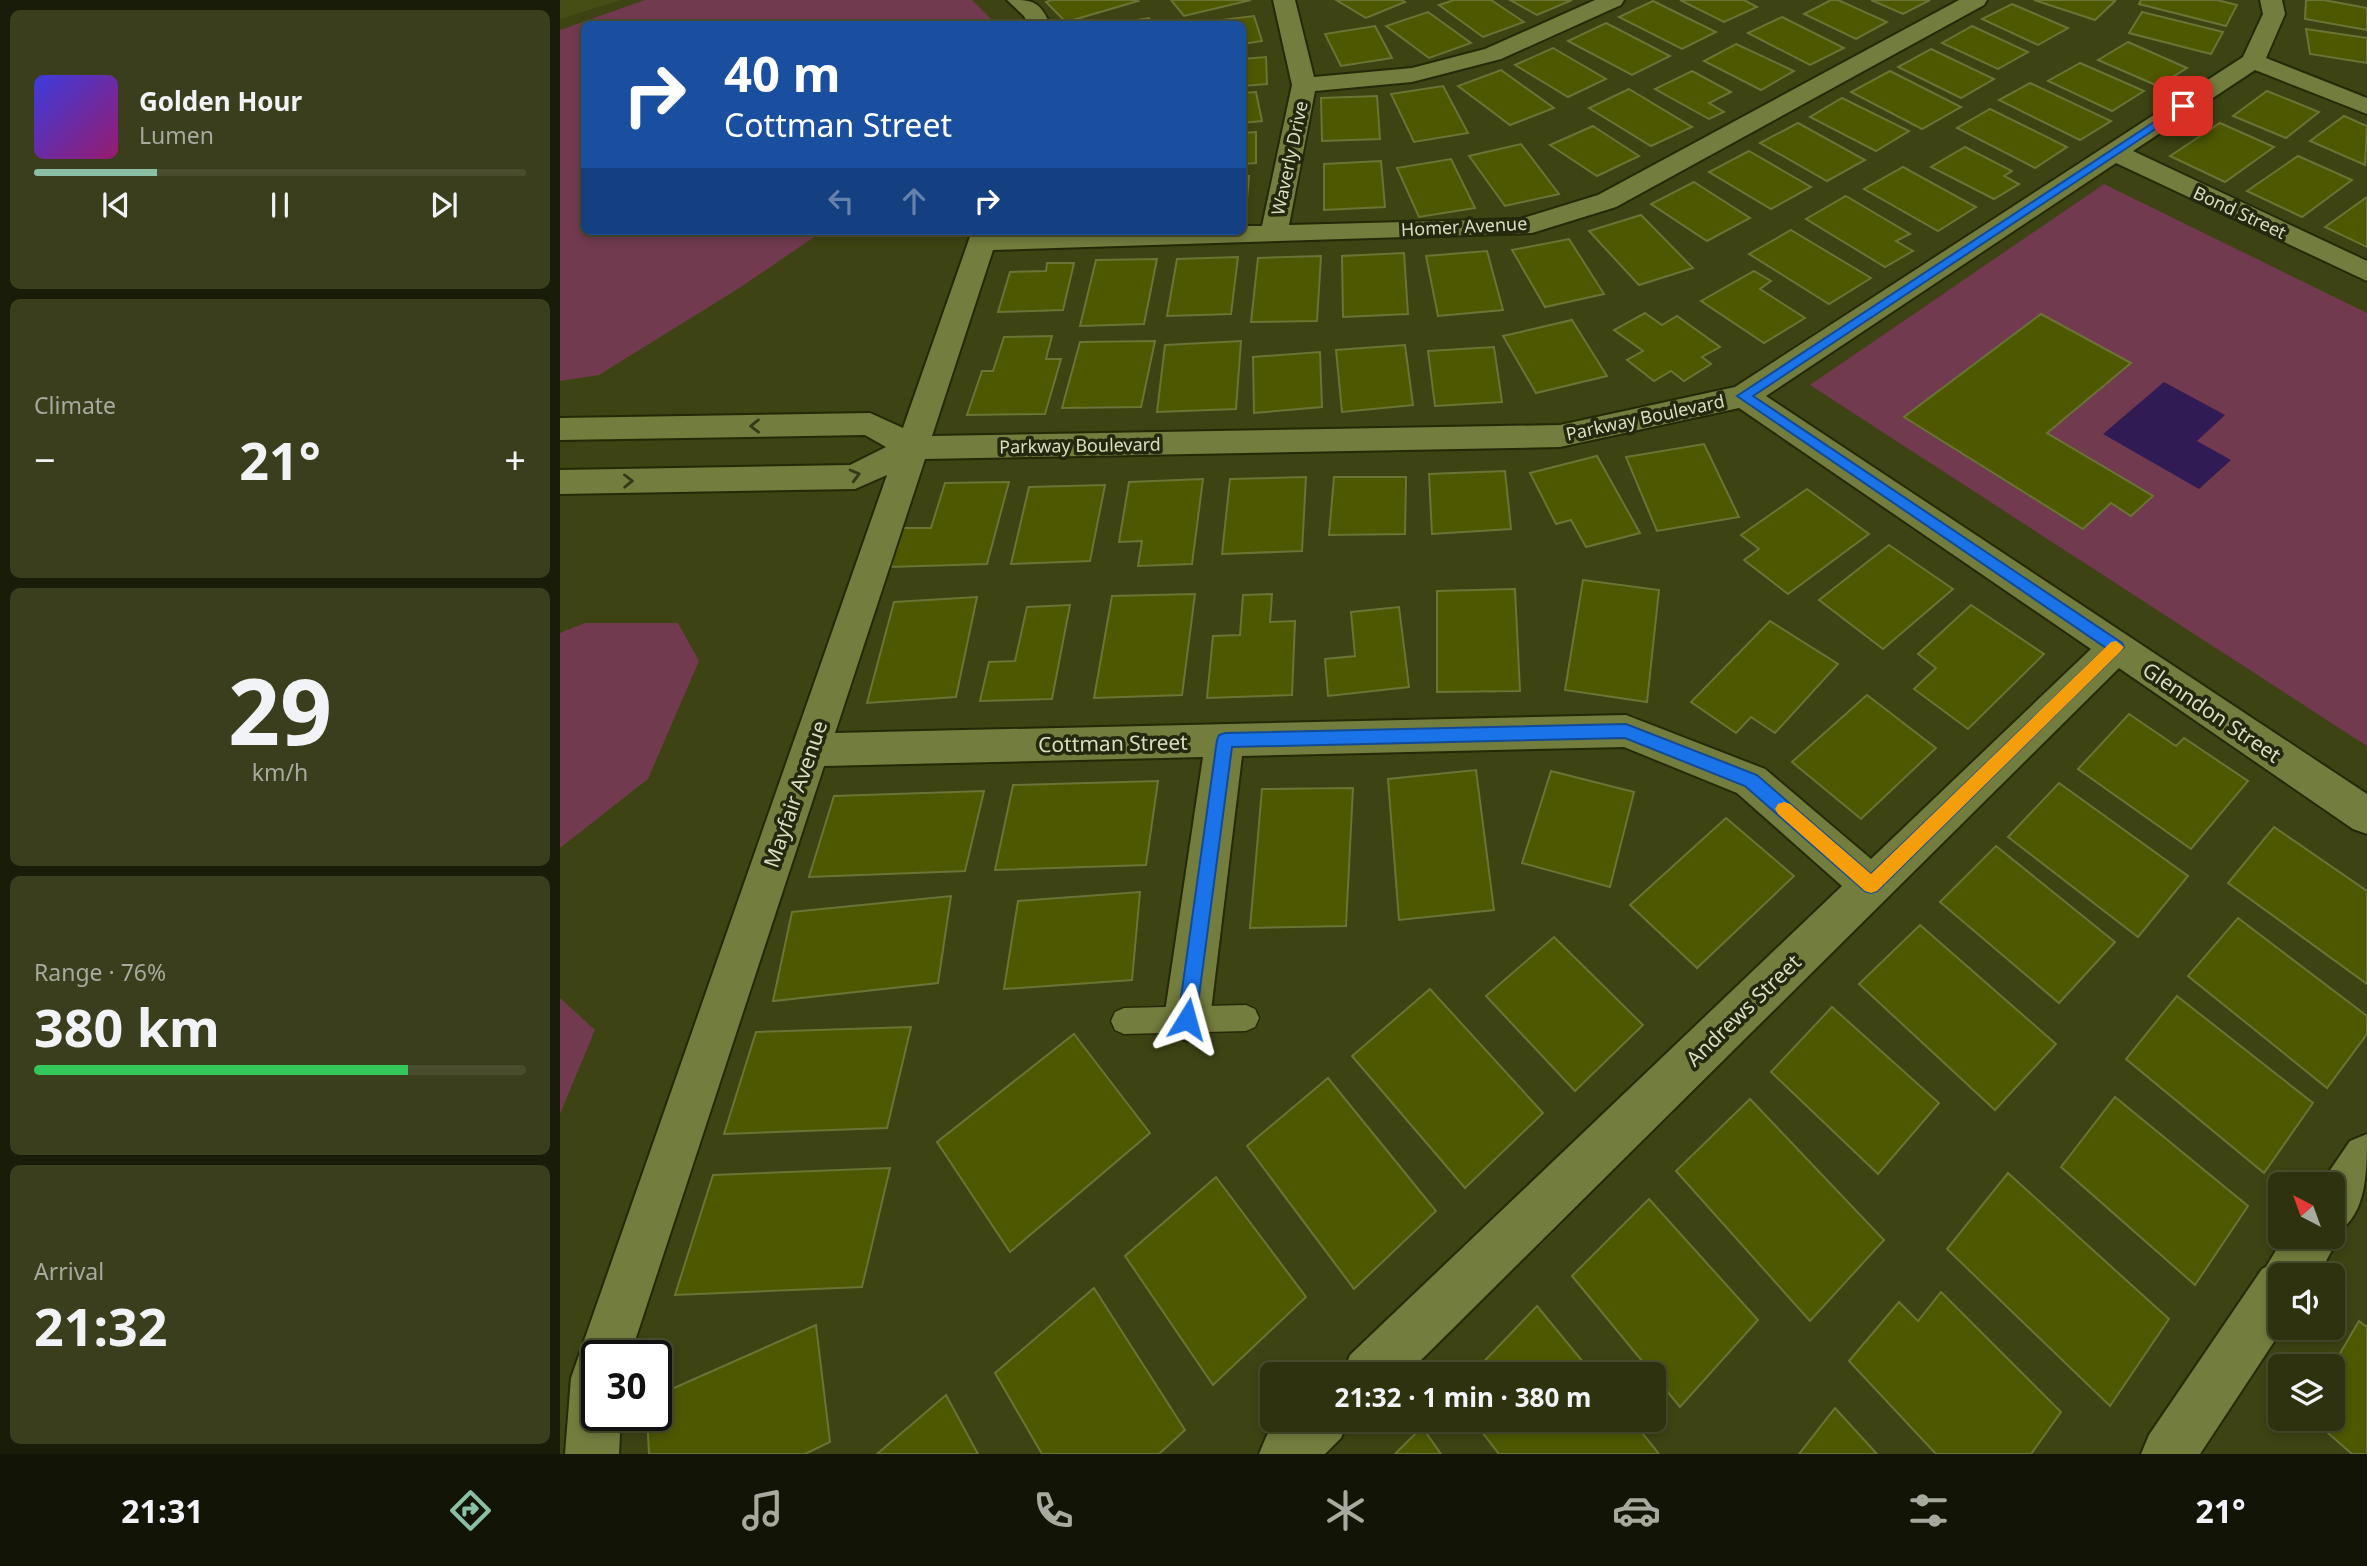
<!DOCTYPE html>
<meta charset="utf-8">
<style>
:root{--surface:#2e320e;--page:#3a3e1c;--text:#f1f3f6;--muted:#a7aa9e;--line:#494d2e;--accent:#8abfa5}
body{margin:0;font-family:"Noto Sans",sans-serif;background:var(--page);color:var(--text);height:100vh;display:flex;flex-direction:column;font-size:26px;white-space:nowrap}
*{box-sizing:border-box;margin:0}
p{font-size:23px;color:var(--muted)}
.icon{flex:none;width:38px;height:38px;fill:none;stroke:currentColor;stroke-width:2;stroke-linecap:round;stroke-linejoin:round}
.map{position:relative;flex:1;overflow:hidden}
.sheet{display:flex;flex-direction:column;gap:10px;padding:10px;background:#191c08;width:560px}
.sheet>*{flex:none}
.banner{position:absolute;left:21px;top:21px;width:665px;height:214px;border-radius:10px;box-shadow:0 4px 10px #0003,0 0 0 2px var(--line);background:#1a4fa0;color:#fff;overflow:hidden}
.needle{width:46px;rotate:319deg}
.buttons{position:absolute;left:1708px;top:1172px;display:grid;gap:14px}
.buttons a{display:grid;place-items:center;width:77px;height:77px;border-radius:10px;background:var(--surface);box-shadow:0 4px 10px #0003,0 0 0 2px var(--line);font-size:35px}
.speed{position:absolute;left:21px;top:1340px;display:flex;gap:14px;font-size:35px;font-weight:700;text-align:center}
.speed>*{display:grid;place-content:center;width:91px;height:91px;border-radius:50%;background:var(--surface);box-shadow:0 4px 10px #0003,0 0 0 2px var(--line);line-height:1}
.speed .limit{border:4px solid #111;border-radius:10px;background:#fff;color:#111}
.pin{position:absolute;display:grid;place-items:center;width:60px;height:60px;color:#fff;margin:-30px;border-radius:14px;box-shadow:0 4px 10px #0006}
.me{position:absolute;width:77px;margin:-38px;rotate:8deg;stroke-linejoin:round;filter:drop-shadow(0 0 5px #0008)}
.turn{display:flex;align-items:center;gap:24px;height:147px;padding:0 28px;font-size:32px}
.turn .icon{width:91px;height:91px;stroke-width:2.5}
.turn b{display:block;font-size:49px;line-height:60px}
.lanes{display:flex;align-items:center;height:66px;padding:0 28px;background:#0003;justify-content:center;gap:35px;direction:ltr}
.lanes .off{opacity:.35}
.big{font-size:52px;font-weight:700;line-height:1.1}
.sheet .card{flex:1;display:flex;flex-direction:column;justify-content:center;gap:10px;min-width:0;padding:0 24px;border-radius:10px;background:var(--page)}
.sheet .dial{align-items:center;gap:0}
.dial b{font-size:91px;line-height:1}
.song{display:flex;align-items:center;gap:21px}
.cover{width:84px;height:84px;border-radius:10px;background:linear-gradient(135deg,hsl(240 70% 55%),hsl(320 70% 35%))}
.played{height:7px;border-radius:4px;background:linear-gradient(90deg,var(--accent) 25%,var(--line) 25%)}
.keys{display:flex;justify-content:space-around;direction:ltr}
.heat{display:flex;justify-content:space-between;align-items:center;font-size:38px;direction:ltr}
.charge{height:10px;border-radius:5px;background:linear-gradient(90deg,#34c759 76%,var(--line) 0)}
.trip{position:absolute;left:700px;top:1362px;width:406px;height:70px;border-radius:10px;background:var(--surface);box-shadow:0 4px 10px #0003,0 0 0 2px var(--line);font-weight:700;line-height:70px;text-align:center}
.tabs{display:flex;height:112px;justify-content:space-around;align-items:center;background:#121406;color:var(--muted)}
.tabs .icon{width:49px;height:49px}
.tabs .active{color:var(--accent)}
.tabs b{font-size:32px;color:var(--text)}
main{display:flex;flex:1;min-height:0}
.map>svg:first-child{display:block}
</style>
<main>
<section class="sheet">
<div class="card">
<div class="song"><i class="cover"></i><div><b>Golden Hour</b><p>Lumen</p></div></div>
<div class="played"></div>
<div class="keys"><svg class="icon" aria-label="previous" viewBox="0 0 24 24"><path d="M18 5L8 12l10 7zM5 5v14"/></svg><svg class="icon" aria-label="pause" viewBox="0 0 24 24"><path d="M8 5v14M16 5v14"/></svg><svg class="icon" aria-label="next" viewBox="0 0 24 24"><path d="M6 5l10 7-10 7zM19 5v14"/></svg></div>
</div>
<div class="card"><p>Climate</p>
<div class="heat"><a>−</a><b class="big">21°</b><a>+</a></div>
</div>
<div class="card dial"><b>29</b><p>km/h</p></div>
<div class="card"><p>Range · 76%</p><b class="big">380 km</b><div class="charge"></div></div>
<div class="card"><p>Arrival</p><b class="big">21:32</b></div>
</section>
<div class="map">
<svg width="1807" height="1454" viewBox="0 0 1807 1454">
<rect width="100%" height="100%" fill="#3d4313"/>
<path fill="#464e16" d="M0,0h61l-61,19z"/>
<g fill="#713a4f">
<path d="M85,0h327l24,24h-412v207h239l-82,56 -142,88 -39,6v-351z"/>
<path d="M1544,184l263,129v433l-557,-361z"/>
<path d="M25,623h93l21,38 -51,118 -88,69v-215z"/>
<path d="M0,998l35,32 -35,84z"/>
</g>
<path fill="#311b55" d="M1604,382l61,33 -28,26 34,19 -32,29 -96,-55z"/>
<g fill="#4e5800" stroke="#6a7435" stroke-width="2">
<path d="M492,0h84l2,1 -72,21 -20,-20z"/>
<path d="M611,0h80l-67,16z"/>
<path d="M776,0h66l3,2 -39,16z"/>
<path d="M894,0h37l33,22 -41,15 -44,-32z"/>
<path d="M950,0h62l-35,15z"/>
<path d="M1120,0h64l13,7 -33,15z"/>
<path d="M1271,0h7l49,22 -31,17 -52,-25z"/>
<path d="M1311,0h59l-27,14z"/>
<path d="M1474,0h77l4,1 -20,19z"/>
<path d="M1581,0h76l20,5 -11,21 -87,-22z"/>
<path d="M1746,0h18l43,8v22l-62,-11z"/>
<path d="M1093,1l63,31 -34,17 -63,-32z"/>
<path d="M1452,4l56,24 -30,17 -56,-26z"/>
<path d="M868,12l43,31 -42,15 -43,-32z"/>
<path d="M1582,12l81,20 -12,22 -82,-21z"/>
<path d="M694,16l8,25 -20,3v-20h-54z"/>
<path d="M1222,17l62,31 -34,17 -62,-32z"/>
<path d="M589,18l3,6h-40z"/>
<path d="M1046,23l64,33 -38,19 -64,-34z"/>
<path d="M815,26l17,32 -51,8 -16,-32z"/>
<path d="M1412,26l56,26 -30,17 -56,-26z"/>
<path d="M1746,29l61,9v25l-57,-9z"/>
<path d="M1568,42l59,26 -29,18 -60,-26z"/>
<path d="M1176,44l58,27 -33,19 -57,-29z"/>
<path d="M993,48l53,31 -38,18 -53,-32z"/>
<path d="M1371,49l63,30 -33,19 -63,-31z"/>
<path d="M706,57l1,27 -25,2v-27z"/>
<path d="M1520,63l64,28 -32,20 -64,-30z"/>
<path d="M941,70l53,38 -44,17 -52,-39z"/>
<path d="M1132,71l39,21 -22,11 15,9 -15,7 -54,-30z"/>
<path d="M1330,71l71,36 -39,22 -71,-37z"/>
<path d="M1470,83l81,38 -31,19 -81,-40z"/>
<path d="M883,86l25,47 -54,9 -23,-48z"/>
<path d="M1069,89l63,38 -41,19 -62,-38z"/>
<path d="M1707,91l52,21 -33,26 -53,-22z"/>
<path d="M696,92l6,29 -20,2v-30z"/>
<path d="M817,96l3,43 -58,2 -1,-43z"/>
<path d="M1282,98l67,33 -33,20 -66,-34z"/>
<path d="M1430,109l77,38 -32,21 -78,-40z"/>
<path d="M1784,116l23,10 -2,39 -55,-24z"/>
<path d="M1238,123l67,37 -38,21 -67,-38z"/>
<path d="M1660,123l54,24 -49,35 -55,-26z"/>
<path d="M1033,126l46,30 -42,20 -47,-31z"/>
<path d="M696,132v31l-14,1v-31z"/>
<path d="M961,144l38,50 -54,12 -36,-50z"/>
<path d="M1405,147l47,24 -8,5 15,8 -25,15 -63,-32z"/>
<path d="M1189,151l62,36 -40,22 -62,-37z"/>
<path d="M1738,156l54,24 -50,37 -55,-26z"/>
<path d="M891,159l24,49 -56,9 -22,-49z"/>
<path d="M821,161l4,46 -61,3v-46z"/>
<path d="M1343,167l73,40 -38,24 -74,-42z"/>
<path d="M682,176h7l-3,34h-4z"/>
<path d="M1134,182l56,36 -43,23 -56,-37z"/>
<path d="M1286,196l64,38 -14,7 17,10 -28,16 -79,-48z"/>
<path d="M1807,197v50l-42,-20z"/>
<path d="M1081,215l52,53 -54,17 -50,-54z"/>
<path d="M1231,230l80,48 -42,26 -80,-50z"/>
<path d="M1009,239l35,55 -59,13 -33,-57z"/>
<path d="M927,251l16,59 -65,6 -12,-60z"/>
<path d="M844,253l4,61 -65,3 -1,-61z"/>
<path d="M761,256l-4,65 -66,1 7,-64z"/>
<path d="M678,257l-7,57 -64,2 10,-57z"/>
<path d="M597,259l-13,65 -64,2 16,-66z"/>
<path d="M487,263h27l-11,47 -65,2 12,-40 36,-1z"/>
<path d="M1194,271l17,10 -11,8 45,29 -41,25 -63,-42z"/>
<path d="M1085,313l17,12 15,-9 43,31 -18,10 9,7 -27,17 -13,-10 -17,10 -27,-21 16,-9 -29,-21z"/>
<path d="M1481,314l90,49 -84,70 106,63 -22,20 -20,-13 -28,26 -179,-112z"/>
<path d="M1012,320l35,56 -71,17 -33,-57z"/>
<path d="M492,336l-6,23h15l-16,55 -78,1 15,-44h11l11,-34z"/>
<path d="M595,341l-14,66 -79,1 18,-66z"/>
<path d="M681,341l-5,68 -79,3 8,-67z"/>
<path d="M845,345l8,60 -71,7 -6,-62z"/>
<path d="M934,347l8,55 -67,4 -7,-55z"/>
<path d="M760,352l2,55 -68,6 -1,-56z"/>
<path d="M1144,444l35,73 -82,14 -31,-74z"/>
<path d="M1037,456l43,77 -54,14 -15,-27 -15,4 -26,-51z"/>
<path d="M945,471l6,58 -79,5 -3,-60z"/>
<path d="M746,477l-4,74 -80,3 8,-75z"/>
<path d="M774,477h72l-1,57 -76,1z"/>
<path d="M643,479l-11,85 -54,2 4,-25 -23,1 10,-60z"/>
<path d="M449,482l-22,82 -98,3 13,-39h29l14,-45z"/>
<path d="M545,485l-15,76 -79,3 18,-77z"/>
<path d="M1247,489l62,45 -81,60 -44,-34 15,-11 -18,-14z"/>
<path d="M1329,545l64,44 -70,60 -64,-49z"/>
<path d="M1023,580l76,10 -12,112 -82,-12z"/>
<path d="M955,589l5,102 -83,1v-101z"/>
<path d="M635,594l-13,101 -88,3 18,-102z"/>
<path d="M712,594l-2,28 25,-1 -3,74 -85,3 6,-62 27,-1 3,-40z"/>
<path d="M417,597l-21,100 -89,6 27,-101z"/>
<path d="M510,605l-18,94 -72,2 9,-39 26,-1 12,-54z"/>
<path d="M1411,605l73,49 -76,75 -54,-40 22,-21 -18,-14z"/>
<path d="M839,607l10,80 -81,9 -3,-37 30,-3 -4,-44z"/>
<path d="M1210,621l68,43 -63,69 -24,-16 -15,16 -45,-31z"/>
<path d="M1307,695l69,53 -75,71 -69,-57z"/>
<path d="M1569,714l47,32 8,-8 64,43 -57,68 -113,-80z"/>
<path d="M916,770l18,140 -95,10 -11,-141z"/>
<path d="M991,771l83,21 -24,95 -88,-24z"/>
<path d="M598,781l-12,84 -151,5 18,-85z"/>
<path d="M1499,783l129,93 -50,61 -130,-100z"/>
<path d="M793,788l-7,138 -96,2 12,-139z"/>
<path d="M424,791l-19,80 -156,6 25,-81z"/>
<path d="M1166,818l68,58 -97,92 -67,-63z"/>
<path d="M1714,827l93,64v93l-139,-101z"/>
<path d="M1436,846l119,96 -56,61 -119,-101z"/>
<path d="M580,892l-8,88 -128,9 14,-88z"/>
<path d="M391,896l-13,87 -165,18 19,-89z"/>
<path d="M1678,918l129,98v18l-40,54 -139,-112z"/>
<path d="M1360,925l136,119 -61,66 -136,-126z"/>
<path d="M994,937l89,88 -68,66 -89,-95z"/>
<path d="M870,989l113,124 -78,75 -113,-132z"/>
<path d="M1617,996l136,107 -49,70 -138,-114z"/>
<path d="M1272,1007l107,96 -61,71 -107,-102z"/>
<path d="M351,1027l-24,101 -163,6 32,-102z"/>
<path d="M514,1034l76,99 -140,119 -73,-110z"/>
<path d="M768,1078l108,133 -82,78 -107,-143z"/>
<path d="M1555,1097l133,109 -53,79 -134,-118z"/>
<path d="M1190,1099l134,141 -74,81 -134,-150z"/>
<path d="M330,1168l-28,119 -187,8 38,-120z"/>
<path d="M1448,1173l161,146 -59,87 -163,-157z"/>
<path d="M656,1177l90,120 -93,88 -88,-129z"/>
<path d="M1089,1199l109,121 -78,87 -108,-131z"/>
<path d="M534,1288l91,142 -26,24h-117l-47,-81z"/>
<path d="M1381,1292l120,120 -30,42h-95l-87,-93 50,-59 19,19z"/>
<path d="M977,1306l56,68h-121z"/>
<path d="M1799,1321l8,6v127h-15l-40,-35h21l-1,-52z"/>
<path d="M256,1325l14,117 -25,12h-156l-2,-38h9v-20z"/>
<path d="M386,1395l32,59h-101z"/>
<path d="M1275,1408l42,46h-78z"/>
<path d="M912,1419h159l28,35h-160z"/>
<path d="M862,1427l19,27h-46z"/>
</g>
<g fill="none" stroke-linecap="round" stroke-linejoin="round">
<g stroke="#242907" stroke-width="3">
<path id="service" d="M686,1005l9,4 4,9 -4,9 -9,4 -122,3 -9,-4 -4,-9 4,-9 9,-4z"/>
</g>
<g stroke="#242907" stroke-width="4">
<g id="minor">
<path d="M447,0c25,0 32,0 43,24h-22l-4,-8z"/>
<path d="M713,0h22l19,77 98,-9 73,-19 110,-49h29l-3,5 -120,54 -89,23 -97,9 -26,134 231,-6 78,-24 361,-195h28l-3,5 -368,202 -84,26 -539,17 -61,186 628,-11 175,-38 508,-330 20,-43 -3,-14h22l3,14 -19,44 101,40v16l-112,-44 -122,81 234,110v20l-251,-118 -350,233 601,398v40l-14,-5 -234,-161 -712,706h-64l7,-19 492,-469 -105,-93 -113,-46 -382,9 -32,263 -7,16 -16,6 -16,-6 -7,-16 39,-262 -379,9 -194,590h-33v60h24l-2,38h-54l6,-76 316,-903 -32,14 -295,5v-24l290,-5 36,-18 -21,-12 -305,5v-22l310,-5 33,15 69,-197h28l-1,2 243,-2v-5h20l30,-141zM1179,408l352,241 -220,210 -106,-90 -139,-54 -791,18 90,-274 635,-12z"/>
<path d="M1807,1134c0,36 0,81 -30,98l2,5 -21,39h-38v52h3l-83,126h-59l8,-19 113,-166 4,-2 18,-30h49v-52h-13l30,-44z"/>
<path d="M723,1419h66l-8,19 -16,16h-66l8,-19z"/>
</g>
</g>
<use href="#service" fill="#737d3e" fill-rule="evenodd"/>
<use href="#minor" fill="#737d3e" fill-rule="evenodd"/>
</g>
<defs><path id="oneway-chevron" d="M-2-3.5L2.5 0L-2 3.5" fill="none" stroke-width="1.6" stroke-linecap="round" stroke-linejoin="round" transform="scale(1.75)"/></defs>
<g stroke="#343918">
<use href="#oneway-chevron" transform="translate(195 426) rotate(179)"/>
<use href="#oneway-chevron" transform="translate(295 475) rotate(-15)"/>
<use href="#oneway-chevron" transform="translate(68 481) rotate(-1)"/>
</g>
<path fill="#1a73e8" stroke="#114b97" stroke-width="2" d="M1623,103l6,3 -2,2 -434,288 369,247 2,4 -247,244 -6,2 -6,-2 -120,-105 -120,-48 -393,9 -36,272 -2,7 -7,2 -7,-2 -2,-7 39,-279 2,-5 6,-2 401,-9 131,51 114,99 235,-226 -369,-252z"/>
<path fill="#f59e0b" d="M1556,641l8,6 -3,4 -244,240 -6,2 -6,-2 -87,-77 -3,-5 3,-5 6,-2 6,2 81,70 240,-232z"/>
<g text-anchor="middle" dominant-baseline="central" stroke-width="7" stroke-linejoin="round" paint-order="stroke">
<g font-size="18" fill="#d8dfbe" stroke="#24280e">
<text transform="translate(729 158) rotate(-78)">Waverly Drive</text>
<text transform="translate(1680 212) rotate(25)">Bond Street</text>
<text transform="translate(904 226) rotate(-3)">Homer Avenue</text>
<text transform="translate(1085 417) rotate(-12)">Parkway Boulevard</text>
<text transform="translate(520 445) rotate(-1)">Parkway Boulevard</text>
</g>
<g font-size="21" fill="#d8dfbe" stroke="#24280e">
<text transform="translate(1652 712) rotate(34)">Glenndon Street</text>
<text transform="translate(553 743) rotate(-1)">Cottman Street</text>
<text transform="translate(235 794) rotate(-71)">Mayfair Avenue</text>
<text transform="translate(1183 1010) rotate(-44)">Andrews Street</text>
</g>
</g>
</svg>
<div class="buttons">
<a><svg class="needle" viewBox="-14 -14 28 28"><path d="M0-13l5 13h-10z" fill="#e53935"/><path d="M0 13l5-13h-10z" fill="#a7aa9e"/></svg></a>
<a><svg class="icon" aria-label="sound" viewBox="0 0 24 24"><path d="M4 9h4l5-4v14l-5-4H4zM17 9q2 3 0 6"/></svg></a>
<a><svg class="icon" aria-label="layers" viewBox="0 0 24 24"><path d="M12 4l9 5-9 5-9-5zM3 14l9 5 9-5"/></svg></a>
</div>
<div class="speed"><div class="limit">30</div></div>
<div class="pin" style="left:1623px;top:106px;background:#d93025"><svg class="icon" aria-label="arrive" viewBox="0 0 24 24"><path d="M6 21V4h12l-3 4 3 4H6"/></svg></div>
<svg class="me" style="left:627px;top:1019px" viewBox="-20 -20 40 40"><path d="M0-17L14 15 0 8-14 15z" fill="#1a73e8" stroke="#fff" stroke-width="4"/></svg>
<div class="trip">21:32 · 1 min · 380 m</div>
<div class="banner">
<div class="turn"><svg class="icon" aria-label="right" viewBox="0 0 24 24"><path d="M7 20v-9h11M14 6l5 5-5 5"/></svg><div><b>40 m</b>Cottman Street</div></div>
<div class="lanes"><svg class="icon off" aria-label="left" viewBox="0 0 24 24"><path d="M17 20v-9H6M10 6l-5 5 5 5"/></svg><svg class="icon off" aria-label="ahead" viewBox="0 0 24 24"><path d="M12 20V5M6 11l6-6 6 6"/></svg><svg class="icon" aria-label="right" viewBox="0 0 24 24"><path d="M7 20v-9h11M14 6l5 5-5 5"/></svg></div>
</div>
</div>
</main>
<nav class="tabs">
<b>21:31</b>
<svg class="icon active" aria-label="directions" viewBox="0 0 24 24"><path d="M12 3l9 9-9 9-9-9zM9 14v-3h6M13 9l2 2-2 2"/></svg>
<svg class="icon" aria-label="music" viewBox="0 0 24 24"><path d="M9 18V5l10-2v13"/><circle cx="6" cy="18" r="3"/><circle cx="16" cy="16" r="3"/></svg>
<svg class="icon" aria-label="phone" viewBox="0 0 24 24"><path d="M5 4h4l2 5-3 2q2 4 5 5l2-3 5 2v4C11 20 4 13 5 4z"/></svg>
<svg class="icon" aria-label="climate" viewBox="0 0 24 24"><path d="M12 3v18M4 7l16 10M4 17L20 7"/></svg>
<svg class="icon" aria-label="car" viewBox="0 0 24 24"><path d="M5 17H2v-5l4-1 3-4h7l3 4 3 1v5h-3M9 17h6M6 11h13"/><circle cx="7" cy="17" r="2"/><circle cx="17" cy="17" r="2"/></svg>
<svg class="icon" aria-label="filters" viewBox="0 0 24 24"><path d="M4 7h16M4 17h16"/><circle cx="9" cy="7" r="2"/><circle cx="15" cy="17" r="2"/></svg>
<b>21°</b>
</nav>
